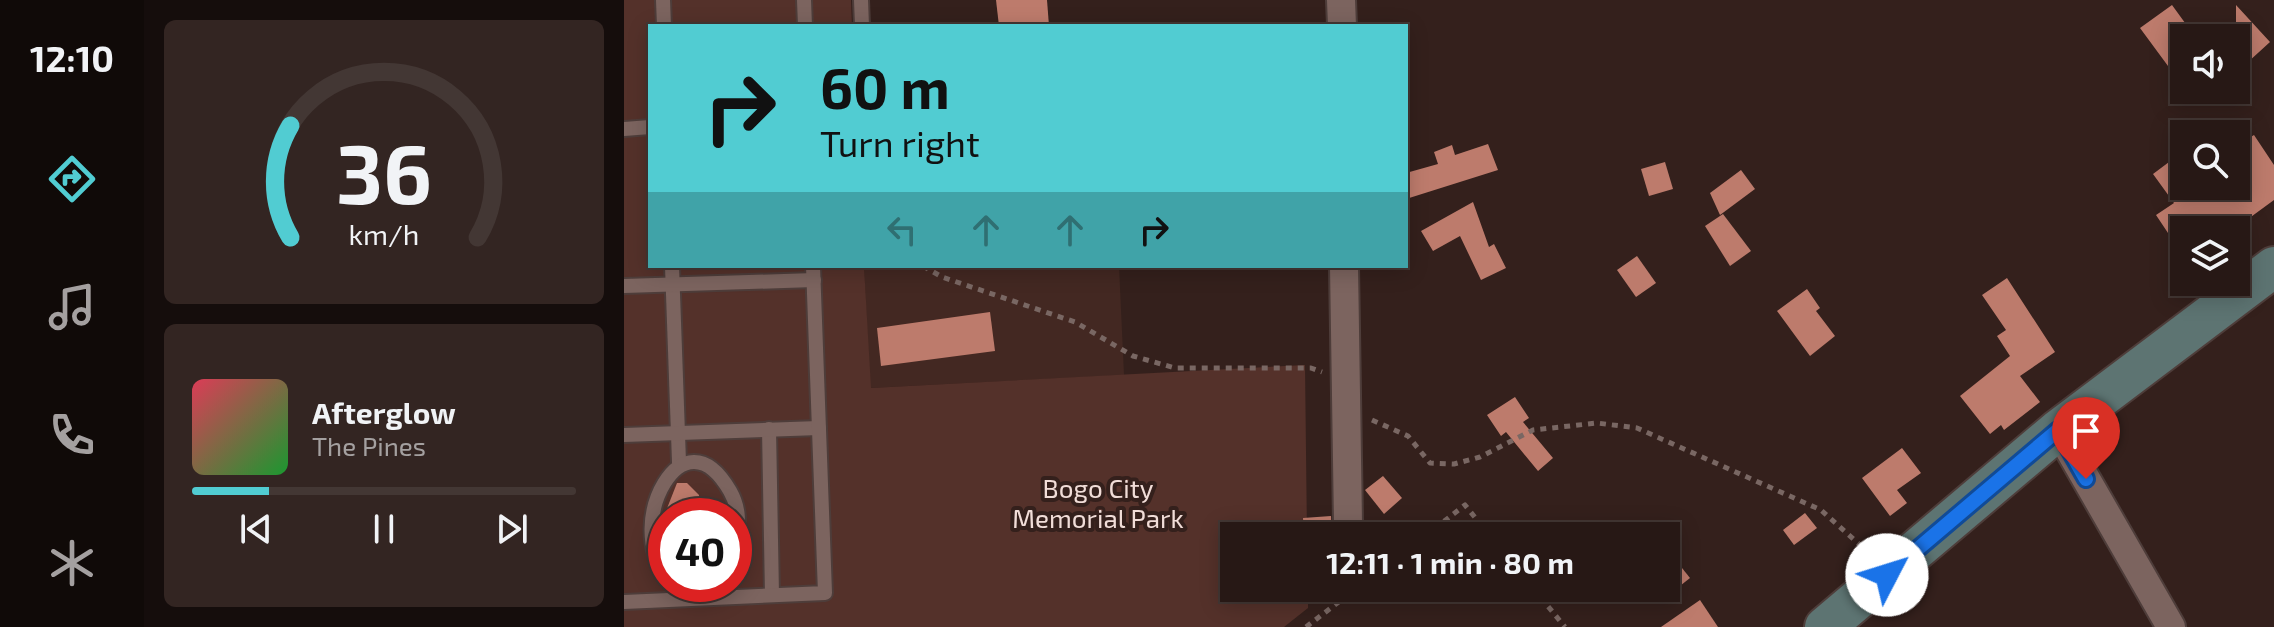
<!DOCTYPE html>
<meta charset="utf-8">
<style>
:root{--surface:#271815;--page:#332522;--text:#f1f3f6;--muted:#a4a0a0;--line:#433734;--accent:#51ccd2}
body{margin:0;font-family:"Exo 2",sans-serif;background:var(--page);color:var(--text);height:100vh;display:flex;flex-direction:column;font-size:30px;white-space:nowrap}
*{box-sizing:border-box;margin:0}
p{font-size:26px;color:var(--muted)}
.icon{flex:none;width:44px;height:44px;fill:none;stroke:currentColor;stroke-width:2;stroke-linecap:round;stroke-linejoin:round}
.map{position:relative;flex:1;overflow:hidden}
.drawer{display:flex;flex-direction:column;gap:20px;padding:20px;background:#150d0c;width:480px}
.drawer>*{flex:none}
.hud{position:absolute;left:24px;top:24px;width:760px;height:244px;border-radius:0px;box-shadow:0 4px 20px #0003,0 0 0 2px var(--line);background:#51ccd2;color:#111;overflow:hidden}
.controls{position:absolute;left:1546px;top:24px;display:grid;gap:16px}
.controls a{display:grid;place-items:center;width:80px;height:80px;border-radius:0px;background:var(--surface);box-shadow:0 4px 20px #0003,0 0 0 2px var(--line);font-size:40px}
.speed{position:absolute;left:24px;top:498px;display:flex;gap:16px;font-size:40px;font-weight:700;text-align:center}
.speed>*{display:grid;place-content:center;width:104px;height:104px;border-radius:50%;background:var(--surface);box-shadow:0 4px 20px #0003,0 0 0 2px var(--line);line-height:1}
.speed .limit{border:12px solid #d22;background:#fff;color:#111}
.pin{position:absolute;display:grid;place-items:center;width:68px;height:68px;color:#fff;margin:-82px -34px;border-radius:50% 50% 50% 0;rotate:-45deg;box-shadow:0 0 8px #0007}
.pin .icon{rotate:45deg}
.me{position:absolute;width:88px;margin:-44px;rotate:50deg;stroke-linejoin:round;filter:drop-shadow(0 0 6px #0008)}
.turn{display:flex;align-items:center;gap:28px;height:168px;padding:0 40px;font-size:36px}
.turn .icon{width:104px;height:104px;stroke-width:2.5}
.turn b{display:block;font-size:56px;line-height:68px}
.lanes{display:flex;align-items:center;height:76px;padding:0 40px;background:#0003;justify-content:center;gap:40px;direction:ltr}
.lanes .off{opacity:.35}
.drawer .widget{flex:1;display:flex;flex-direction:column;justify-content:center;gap:12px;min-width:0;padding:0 28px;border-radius:12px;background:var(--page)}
.drawer .dial{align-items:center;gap:0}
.dial svg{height:208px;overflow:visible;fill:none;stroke:var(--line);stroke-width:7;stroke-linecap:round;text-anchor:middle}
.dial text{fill:var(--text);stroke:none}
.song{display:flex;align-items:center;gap:24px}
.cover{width:96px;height:96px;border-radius:12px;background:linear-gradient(135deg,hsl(350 70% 55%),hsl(130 70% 35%))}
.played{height:8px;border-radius:4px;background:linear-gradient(90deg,var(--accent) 20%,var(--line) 20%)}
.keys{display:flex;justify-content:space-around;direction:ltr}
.trip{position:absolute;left:596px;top:522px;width:460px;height:80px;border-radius:0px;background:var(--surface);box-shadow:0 4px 20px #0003,0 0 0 2px var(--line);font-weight:700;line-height:80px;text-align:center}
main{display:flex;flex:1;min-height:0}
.menu{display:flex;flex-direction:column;width:144px;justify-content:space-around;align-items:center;background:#100a08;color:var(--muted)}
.menu .icon{width:56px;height:56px}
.menu .active{color:var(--accent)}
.menu b{font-size:36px;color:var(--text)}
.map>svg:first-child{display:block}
</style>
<main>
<nav class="menu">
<b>12:10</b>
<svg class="icon active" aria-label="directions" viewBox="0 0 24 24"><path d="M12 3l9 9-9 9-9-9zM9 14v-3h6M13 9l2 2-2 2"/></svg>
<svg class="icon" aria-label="music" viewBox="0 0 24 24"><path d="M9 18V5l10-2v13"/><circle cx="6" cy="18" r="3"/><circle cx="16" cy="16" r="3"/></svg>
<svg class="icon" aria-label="phone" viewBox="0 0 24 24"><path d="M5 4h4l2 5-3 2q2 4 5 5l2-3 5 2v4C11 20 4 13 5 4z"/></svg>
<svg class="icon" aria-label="climate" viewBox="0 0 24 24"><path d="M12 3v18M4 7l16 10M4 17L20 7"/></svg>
</nav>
<section class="drawer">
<div class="widget dial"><svg viewBox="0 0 100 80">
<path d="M14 69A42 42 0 1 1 86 69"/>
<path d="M14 69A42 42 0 0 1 14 26" stroke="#51ccd2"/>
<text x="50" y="56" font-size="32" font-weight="700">36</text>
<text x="50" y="72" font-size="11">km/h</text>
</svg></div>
<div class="widget">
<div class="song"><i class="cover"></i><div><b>Afterglow</b><p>The Pines</p></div></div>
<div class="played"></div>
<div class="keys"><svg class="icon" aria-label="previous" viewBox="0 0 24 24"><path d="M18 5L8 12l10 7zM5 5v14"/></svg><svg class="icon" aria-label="pause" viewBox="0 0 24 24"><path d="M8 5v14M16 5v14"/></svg><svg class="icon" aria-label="next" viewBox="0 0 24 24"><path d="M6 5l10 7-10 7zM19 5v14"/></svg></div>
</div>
</section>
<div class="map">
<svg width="1650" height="627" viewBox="0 0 1650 627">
<rect width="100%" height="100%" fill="#34201c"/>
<path fill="#432822" d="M240,266h255l5,109 -254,13z"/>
<path fill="#54312a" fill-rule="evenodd" d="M0,0h227l1,26h-202v240h214l7,122 434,-23 2,171h-73v52h74v20l-24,19h-660zM42,516h68v68h-68z"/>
<g fill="#bd7b6c">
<path d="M372,0h51l2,26h-50z"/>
<path d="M1548,5l24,33h-12v16l-16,12 -28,-38z"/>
<path d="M1612,5l34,37 -34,31v-35h-16l16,-15z"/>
<path d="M1630,135l20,30v35l-41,30 -11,-10 -15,10h-23v27l-28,-42 18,-12 -21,-29 20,-15 11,15v12h52v-9l7,-5 -7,-11v-15z"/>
<path d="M864,144l10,26 -92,29v-26l32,-9 -4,-12 18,-7 3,10z"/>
<path d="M1041,162l8,27 -24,7 -8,-27z"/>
<path d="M1117,170l14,19 -35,26 -10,-22z"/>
<path d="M849,202l16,45 5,-3 12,24 -25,12 -21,-44 -27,15 -12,-20z"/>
<path d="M1099,214l28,37 -21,15 -25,-40z"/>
<path d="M1013,256l19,27 -20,14 -19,-27z"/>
<path d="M1383,278l48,74 -35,24 20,26 -36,28 -3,-5 -11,9 -30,-38 50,-40 -13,-20 9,-6 -24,-35z"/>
<path d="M1183,289l13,19 -4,3 19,25 -25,20 -33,-45z"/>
<path d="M366,312l5,39 -114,15 -4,-38z"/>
<path d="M891,397l14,21 -6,4 30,36 -15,13 -32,-39 -5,4 -14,-21z"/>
<path d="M1278,448l19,25 -24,17 10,13 -17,13 -28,-38z"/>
<path d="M759,476l19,22 -18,16 -19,-24z"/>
<path d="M53,483h10l12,12 1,21h-36z"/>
<path d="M1181,513l12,15 -23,17 -11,-15z"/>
<path d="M707,516l1,20h-28l-1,-18z"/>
<path d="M1042,548l24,30 -24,19z"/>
<path d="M1076,600l18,27h-57z"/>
</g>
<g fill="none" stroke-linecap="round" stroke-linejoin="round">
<g stroke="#4e3d3a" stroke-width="18">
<g id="lane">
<path d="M39,0l1,26"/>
<path d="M180,0l1,26"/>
<path d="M237,0l1,26"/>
<path d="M0,129l26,-2"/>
<path d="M48,266l7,196"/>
<path d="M0,286l190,-6"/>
<path d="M145,429l3,166"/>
<path d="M0,435l195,-7"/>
<path d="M42,572c-42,-45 16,-165 64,-81 8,14 11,32 4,48"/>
<path d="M0,602l201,-9 -12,-327"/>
</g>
</g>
<g stroke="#4e3d3a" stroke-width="32">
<g id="street">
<path d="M717,0l1,26"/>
<path d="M720,266l4,257"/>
<path d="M1434,430l113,197"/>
</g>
</g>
<g stroke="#4e3d3a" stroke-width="44">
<path id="secondary" d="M1201,627l233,-197 216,-163"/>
</g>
<g stroke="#796763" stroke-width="5" stroke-dasharray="6 6" stroke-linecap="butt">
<path d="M299,266l19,11 133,45 58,34 42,12h136l11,4"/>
<path d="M748,420l36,16 22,27 24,1 26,-7 53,-27 64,-7 40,5 184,82 47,42"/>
<path d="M801,536l40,-31 25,31"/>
<path d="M909,588l32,39"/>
<path d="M682,627l51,-39"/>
</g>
<use href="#lane" stroke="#7c645f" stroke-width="14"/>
<use href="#street" stroke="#7c645f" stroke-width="28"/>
<use href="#secondary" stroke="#5d7472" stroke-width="40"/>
</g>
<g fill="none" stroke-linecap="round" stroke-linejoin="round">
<g stroke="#114b97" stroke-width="20">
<path id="route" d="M1263,575l171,-145 28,49"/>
</g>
<use href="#route" stroke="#1a73e8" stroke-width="14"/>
</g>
<g text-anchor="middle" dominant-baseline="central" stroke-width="8" stroke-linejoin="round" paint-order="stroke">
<g font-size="26" fill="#f1ddd8" stroke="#34201c">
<text x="474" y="487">Bogo City<tspan x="474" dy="30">Memorial Park</tspan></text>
</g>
</g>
</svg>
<div class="controls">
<a><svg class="icon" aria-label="sound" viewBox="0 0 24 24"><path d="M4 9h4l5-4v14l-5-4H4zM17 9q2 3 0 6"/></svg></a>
<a><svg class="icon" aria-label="search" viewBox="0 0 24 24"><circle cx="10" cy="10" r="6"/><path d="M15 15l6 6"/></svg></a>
<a><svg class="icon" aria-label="layers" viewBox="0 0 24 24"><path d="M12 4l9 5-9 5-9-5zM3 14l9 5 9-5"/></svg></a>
</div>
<div class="speed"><div class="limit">40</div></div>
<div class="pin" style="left:1462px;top:479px;background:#d93025"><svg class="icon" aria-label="arrive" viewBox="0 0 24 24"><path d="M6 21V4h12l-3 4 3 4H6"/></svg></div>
<svg class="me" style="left:1263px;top:575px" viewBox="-20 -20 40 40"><circle r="19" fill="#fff"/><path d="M0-13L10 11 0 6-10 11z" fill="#1a73e8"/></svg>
<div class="trip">12:11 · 1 min · 80 m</div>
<div class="hud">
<div class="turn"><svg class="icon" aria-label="right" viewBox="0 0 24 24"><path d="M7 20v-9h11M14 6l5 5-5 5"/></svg><div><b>60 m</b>Turn right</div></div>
<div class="lanes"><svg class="icon off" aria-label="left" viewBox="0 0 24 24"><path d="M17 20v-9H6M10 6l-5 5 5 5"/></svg><svg class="icon off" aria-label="ahead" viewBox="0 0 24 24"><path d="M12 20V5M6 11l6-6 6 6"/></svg><svg class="icon off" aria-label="ahead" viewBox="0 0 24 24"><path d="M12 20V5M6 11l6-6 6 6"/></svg><svg class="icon" aria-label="right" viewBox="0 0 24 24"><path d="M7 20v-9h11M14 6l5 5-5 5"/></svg></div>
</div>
</div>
</main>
